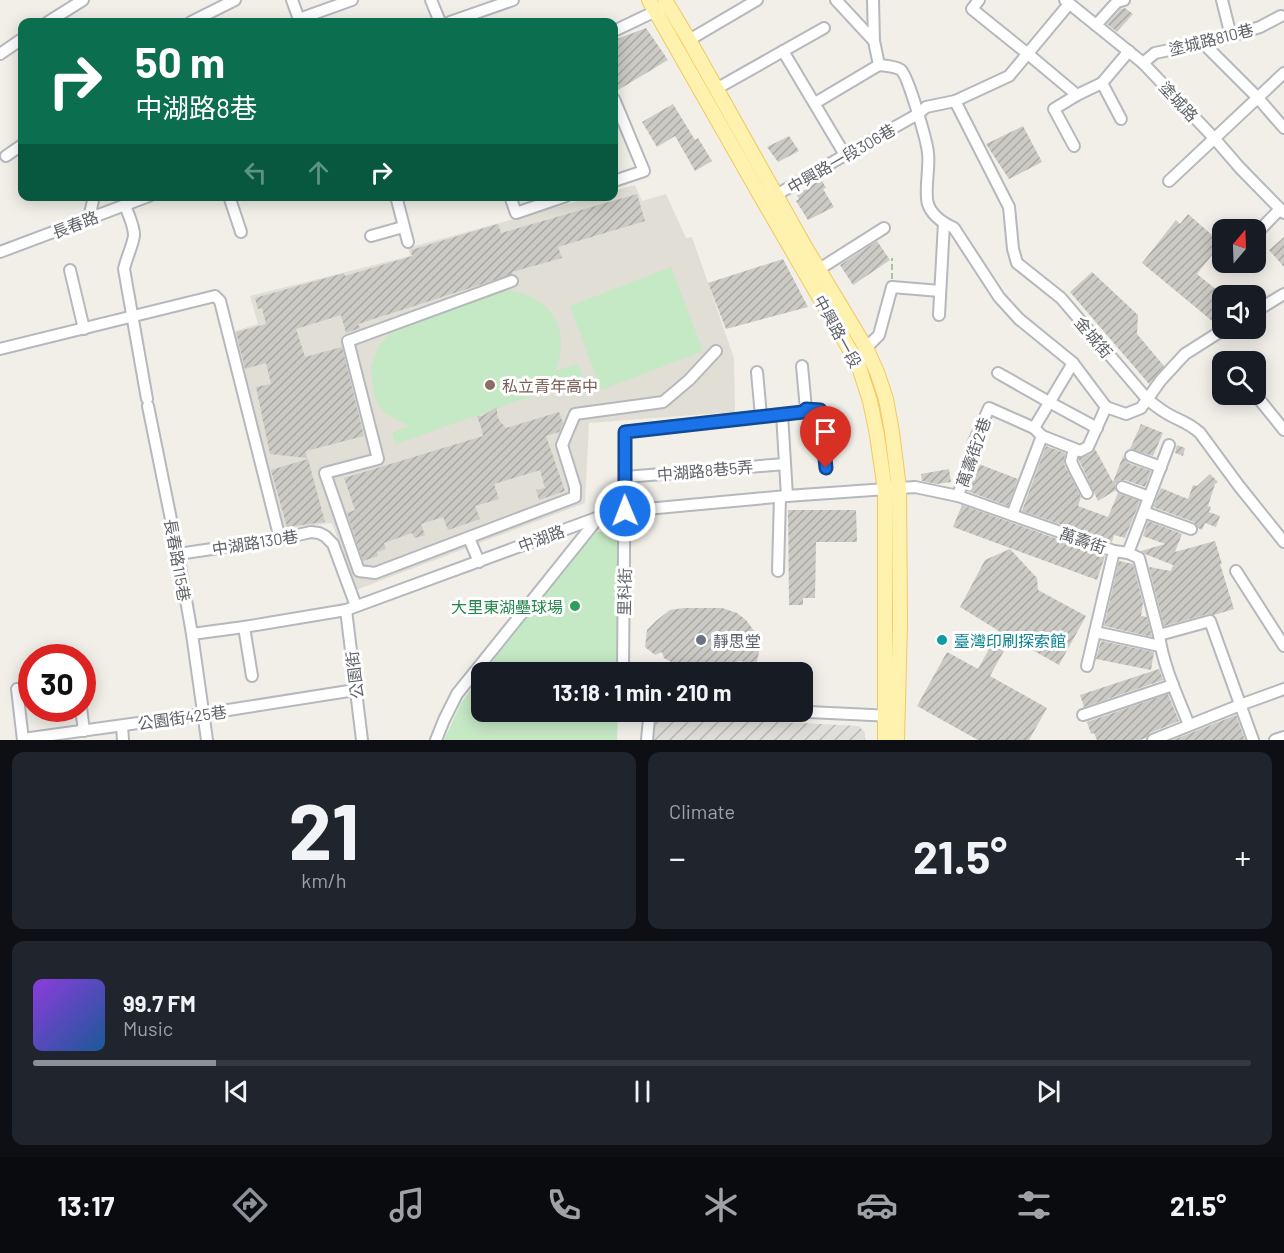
<!DOCTYPE html>
<meta charset="utf-8">
<style>
:root{--surface:#171b24;--page:#20242c;--text:#f1f3f6;--muted:#9ea1a6;--line:#363941;--accent:#8c9099}
body{margin:0;font-family:Barlow,"Noto Sans TC",sans-serif;background:var(--page);color:var(--text);height:100vh;display:flex;flex-direction:column;font-size:22px;white-space:nowrap}
*{box-sizing:border-box;margin:0}
p{font-size:20px;color:var(--muted)}
.icon{flex:none;width:33px;height:33px;fill:none;stroke:currentColor;stroke-width:2;stroke-linecap:round;stroke-linejoin:round}
.map{position:relative;height:740px;overflow:hidden}
.panel{display:flex;flex-direction:column;gap:12px;padding:12px;background:#0d0f14;flex:1}
.panel>*{flex:none}
.guide{position:absolute;left:18px;top:18px;width:600px;height:183px;border-radius:12px;box-shadow:0 3px 15px #0003;background:#0b6e4f;color:#fff;overflow:hidden}
.needle{width:39px;rotate:19deg}
.tools{position:absolute;left:1212px;top:219px;display:grid;gap:12px}
.tools a{display:grid;place-items:center;width:54px;height:54px;border-radius:12px;background:var(--surface);box-shadow:0 3px 15px #0003;font-size:30px}
.speed{position:absolute;left:18px;top:644px;display:flex;gap:12px;font-size:30px;font-weight:700;text-align:center}
.speed>*{display:grid;place-content:center;width:78px;height:78px;border-radius:50%;background:var(--surface);box-shadow:0 3px 15px #0003;line-height:1}
.speed .limit{border:9px solid #d22;background:#fff;color:#111}
.pin{position:absolute;display:grid;place-items:center;width:51px;height:51px;color:#fff;margin:-62px -26px;border-radius:50% 50% 50% 0;rotate:-45deg;box-shadow:0 0 6px #0007}
.pin .icon{rotate:45deg}
.me{position:absolute;width:66px;margin:-33px;rotate:359deg;stroke-linejoin:round;filter:drop-shadow(0 0 4px #0008)}
.turn{display:flex;align-items:center;gap:21px;height:126px;padding:0 18px;font-size:27px}
.turn .icon{width:78px;height:78px;stroke-width:2.5}
.turn b{display:block;font-size:42px;line-height:51px}
.lanes{display:flex;align-items:center;height:57px;padding:0 18px;background:#0003;justify-content:center;gap:30px;direction:ltr}
.lanes .off{opacity:.35}
.big{font-size:45px;font-weight:700;line-height:1.1}
.panel .card{flex:1;display:flex;flex-direction:column;justify-content:center;gap:9px;min-width:0;padding:0 21px;border-radius:12px;background:var(--page)}
.panel .dial{align-items:center;gap:0}
.dial b{font-size:78px;line-height:1}
.song{display:flex;align-items:center;gap:18px}
.cover{width:72px;height:72px;border-radius:9px;background:linear-gradient(135deg,hsl(270 70% 55%),hsl(210 70% 35%))}
.played{height:6px;border-radius:3px;background:linear-gradient(90deg,var(--accent) 15%,var(--line) 15%)}
.keys{display:flex;justify-content:space-around;direction:ltr}
.heat{display:flex;justify-content:space-between;align-items:center;font-size:33px;direction:ltr}
.panel .tiles{flex:1;display:grid;gap:12px;grid-template-columns:1fr 1fr}
.card:last-child{grid-column:span 2}
.trip{position:absolute;left:471px;top:662px;width:342px;height:60px;border-radius:12px;background:var(--surface);box-shadow:0 3px 15px #0003;font-weight:700;line-height:60px;text-align:center}
.tabs{display:flex;height:96px;justify-content:space-around;align-items:center;background:#090b0e;color:var(--muted)}
.tabs .icon{width:42px;height:42px}
.tabs .selected{color:var(--accent)}
.tabs b{font-size:27px;color:var(--text)}
.map>svg:first-child{display:block}
</style>
<div class="map">
<svg width="1284" height="740" viewBox="0 0 1284 740">
<defs>
<pattern id="industrial-furrows" width="10" height="10" patternUnits="userSpaceOnUse" patternTransform="scale(1.5)"><rect width="10" height="10" fill="#e0deda"/><path d="M-1 1l2-2M0 10L10 0M9 11l2-2" fill="none" stroke="#b9b8b5"/></pattern>
<pattern id="building-hatch" width="6" height="6" patternUnits="userSpaceOnUse" patternTransform="scale(1.5)"><rect width="6" height="6" fill="#cccac5"/><path d="M-1 1l2-2M0 6l6-6M5 7l2-2" fill="none" stroke="#a9a8a4"/></pattern>
</defs>
<rect width="100%" height="100%" fill="#f1efe8"/>
<path fill="url(#industrial-furrows)" d="M643,715l216,11 6,7v7h-223z"/>
<path fill="#e1ded6" d="M635,185l7,16 24,-7 20,44 6,-1 42,121 1,54 -146,11 -4,80 -229,87 -24,-67 -46,6 -6,-3 -48,-194 26,-8 -8,-28 160,-40 -2,-8 185,-51 21,-1v-5z"/>
<g fill="#c5e8c5">
<path d="M671,267l32,84 -102,39 -31,-84z"/>
<path d="M510,291c42,5 62,41 45,80l23,-7 5,14 -187,66 -4,-11 17,-7 -23,-12 -6,-7 -6,-11 -3,-29 7,-20 14,-16 106,-39z"/>
<path d="M597,532h20l1,140h-133l75,-104z"/>
<path d="M481,676l1,35h136l-1,29h-173l17,-37z"/>
</g>
<g fill="url(#building-hatch)">
<path d="M1125,8l8,6 -16,18 -10,-8 14,-15z"/>
<path d="M646,28l22,32 -50,30 -4,-9v-41z"/>
<path d="M673,104l22,36 3,-2 14,23 -17,10 -20,-35 -18,11 -15,-25z"/>
<path d="M1023,126l19,36 -33,17 -23,-35z"/>
<path d="M789,136l10,15 -21,11 -11,-15z"/>
<path d="M821,179l5,9 -3,1 11,18 -26,13 -12,-19 3,-2 -2,-4z"/>
<path d="M637,194l8,27 -87,26 4,11 -50,14 1,2 -43,14 -112,36 2,4 -14,5 -5,-18 -45,14 9,28 37,-10 22,89 -58,15 1,7 -37,-4 -14,-67 15,-3 -5,-21 -21,6 -9,-37 30,-8 -4,-16 -4,1 -3,-11 89,-25 1,3 67,-20 -1,-6 87,-26 3,9z"/>
<path d="M1188,214l24,21 4,15 -19,24 25,20v25l-5,6 -75,-62 34,-43 4,4z"/>
<path d="M1284,237v30l-15,-17z"/>
<path d="M877,241l13,19 -37,25 -13,-20z"/>
<path d="M783,259l25,48 -82,22 -18,-46z"/>
<path d="M1092,272l46,43 -1,19 27,32 -15,18 -79,-92z"/>
<path d="M497,407v8l2,5 7,8 53,-16 4,11 -4,9 -13,4 19,55 -26,9 -3,-10 9,-2 -5,-18 -46,14 5,15 -24,7 5,13 -32,11 -5,-13 -22,7 4,11 -10,3 -3,-5 -28,10 2,6 -9,3 1,4 -15,5 -16,-48 8,-3 -11,-32 139,-42 -2,-9 -4,-11h5z"/>
<path d="M1141,424l22,9 -10,23 -23,-7z"/>
<path d="M1177,445l8,3 -2,8 -8,-3z"/>
<path d="M1046,446l19,7 -1,11 17,33 -3,9 30,11 10,-24 22,8 -15,37 -11,-3 -2,7 -90,-31z"/>
<path d="M1095,449l18,33 10,-26 5,7 23,8 -6,16 -20,-7h-5l-5,4 1,6 -18,11 -19,-41v-2l12,-4z"/>
<path d="M308,459l17,63 -38,5 -16,-57z"/>
<path d="M976,463l42,16 -10,27 -41,-15z"/>
<path d="M949,469l2,13 -14,2 -15,-3 -1,-7z"/>
<path d="M1210,474l8,8 -3,2 -7,22 3,1 -2,5 11,4 -4,11 -11,-4 -3,7 -4,-2 -4,-6 -41,-15 8,-19 27,11 5,-14 4,1z"/>
<path d="M962,505l143,51 -8,24 -144,-53z"/>
<path d="M788,510h68l1,32h-41l-1,56h-12v7h-14z"/>
<path d="M1148,521l34,13 -7,18 40,-11 7,23h-2l14,45 -20,6 -6,-1 -44,12 -15,-59 22,4 2,-6 -28,-11 -4,-3 24,-7 -22,-8z"/>
<path d="M1010,549l27,29 1,12 48,26 -27,49 -48,-27 -21,38 57,32 -18,32h-51l-61,-34 30,-54 31,17 21,-38 -39,-24 25,-47z"/>
<path d="M1119,561l14,3 10,39 -2,13 6,1 5,20 -48,-11z"/>
<path d="M684,608h38l15,5 9,7 9,12 4,20 -3,13 -16,-4 -12,4 -2,7 -46,-5 -16,-9 -2,-6 -7,3 -10,-8 2,-17 9,-9 14,-11z"/>
<path d="M1101,641l53,11 -3,18 -55,-11z"/>
<path d="M1159,669l4,11 -79,27 -4,-12z"/>
<path d="M1168,694l11,27 -29,12 -4,5 -6,2h-43l-3,-7 -3,1 -4,-12z"/>
<path d="M1236,715l9,25h-72z"/>
</g>
<g fill="none" stroke-linecap="round" stroke-linejoin="round">
<g stroke="#b5b8bc" stroke-width="14">
<g id="minor">
<path d="M292,0l8,22"/>
<path d="M431,0l9,22"/>
<path d="M836,0l38,41"/>
<path d="M873,0l1,41 5,24"/>
<path d="M979,0l-7,9 56,45 49,41"/>
<path d="M1065,0l78,63 71,75 26,30 44,45"/>
<path d="M1222,0l9,36"/>
<path d="M299,19l53,-19"/>
<path d="M48,22l35,-22"/>
<path d="M191,22l44,-22"/>
<path d="M450,22l63,-22"/>
<path d="M1096,25l21,-23 7,-2"/>
<path d="M614,31l46,-22"/>
<path d="M689,40l68,-40"/>
<path d="M1203,43l54,54 27,31"/>
<path d="M783,51l62,104"/>
<path d="M0,54l22,-15"/>
<path d="M1143,63l12,-10 48,-10 28,-7 29,-9 21,-11"/>
<path d="M879,65c7,1 16,1 22,5 7,6 26,71 27,83 2,13 -4,40 0,51 4,12 15,19 26,24l45,69 20,22 54,44 33,44 -18,40 -8,4 -38,-15"/>
<path d="M1102,83l19,36"/>
<path d="M716,89l108,-61"/>
<path d="M614,99l30,72 -30,10"/>
<path d="M955,101l54,106 4,42 4,14 44,35 86,101c5,4 10,8 16,12 13,9 24,10 37,22l39,53 45,56"/>
<path d="M815,103l64,-38"/>
<path d="M1074,146l-20,-37 23,-14 25,-12 27,-32"/>
<path d="M6,156l16,-11"/>
<path d="M1169,181l115,-108"/>
<path d="M229,196l12,36"/>
<path d="M396,196l12,46"/>
<path d="M510,196l6,17 50,-17"/>
<path d="M771,198l74,-43 73,-41 8,-7 29,-6 54,-25 60,-72"/>
<path d="M125,205c3,9 9,20 9,30 0,7 -8,24 -10,34l23,130"/>
<path d="M89,218l5,-22"/>
<path d="M1256,234l24,-25"/>
<path d="M371,236l32,-9"/>
<path d="M0,252l149,-56"/>
<path d="M70,270l14,59"/>
<path d="M813,273l71,-45"/>
<path d="M512,281l-164,60 30,118 -53,14 34,98 16,2 200,-76v-10l-13,-42 13,-31 88,-12 26,-22 27,-29"/>
<path d="M1256,311l28,-17"/>
<path d="M939,315l5,-92"/>
<path d="M866,348l13,-13 13,-48 48,4"/>
<path d="M0,349l215,-53 5,5 60,238"/>
<path d="M757,372l4,44"/>
<path d="M998,373l51,29 48,26"/>
<path d="M1255,394l29,36"/>
<path d="M148,406l30,148 14,80 15,106"/>
<path d="M1106,407l20,7 15,-6 20,-28 24,-26 41,-26"/>
<path d="M806,409l14,1 6,58"/>
<path d="M782,414l21,-2 3,-3 -4,-43"/>
<path d="M1034,428l39,-65"/>
<path d="M1074,449l-3,12 4,9 12,23"/>
<path d="M1131,456l30,11"/>
<path d="M625,477l160,-13"/>
<path d="M1122,487l27,10"/>
<path d="M958,496l16,-54 15,-34 45,20 8,8 -30,79"/>
<path d="M1144,512l47,17"/>
<path d="M469,538l10,24"/>
<path d="M1128,553l41,-108"/>
<path d="M178,554l102,-15 31,-7 8,1 6,3 8,8 23,62"/>
<path d="M778,571l2,-74"/>
<path d="M1236,571l48,75"/>
<path d="M346,610l16,130"/>
<path d="M244,627l8,49"/>
<path d="M1095,632l65,14"/>
<path d="M192,634l52,-7 102,-17 253,-93 26,-6 162,-15 128,-9 43,9 156,55 14,2 11,5 20,77 51,-14 43,119"/>
<path d="M1159,635c4,31 19,62 30,90"/>
<path d="M1087,666l27,-115"/>
<path d="M623,672l2,-240 157,-18 5,82"/>
<path d="M17,689l6,51"/>
<path d="M81,708l3,23"/>
<path d="M788,711l104,5"/>
<path d="M1083,715l90,-30"/>
<path d="M122,726l1,14"/>
<path d="M23,739l180,-25 152,-24"/>
<path d="M436,740l8,-20 13,-26 142,-177"/>
<path d="M647,740l2,-21 4,-8"/>
<path d="M1153,740l87,-35 44,-16"/>
<path d="M1275,740l9,-3"/>
</g>
</g>
<g stroke="#f2c960" stroke-width="16">
<g id="major">
<path d="M649,0l115,202 94,162 12,37 7,34 8,55v250"/>
<path d="M665,0l24,40 115,205 62,103 11,24 9,27 6,33 7,56 1,135 -3,117"/>
</g>
</g>
<path stroke="#9cc7a9" stroke-width="2" stroke-dasharray="6 3" stroke-linecap="butt" d="M892,279v-21"/>
<use href="#minor" stroke="#fff" stroke-width="10"/>
<use href="#major" stroke="#fff2af" stroke-width="14"/>
</g>
<g fill="none" stroke-linecap="round" stroke-linejoin="round">
<g stroke="#114b97" stroke-width="15">
<path id="route" d="M625,511v-79l178,-20 3,-3 14,1 6,58"/>
</g>
<use href="#route" stroke="#1a73e8" stroke-width="10"/>
</g>
<circle fill="#8d6e63" stroke="#fff" stroke-width="2" cx="490" cy="385" r="6"/>
<circle fill="#2e9e5b" stroke="#fff" stroke-width="2" cx="575" cy="606" r="6"/>
<circle fill="#6b7280" stroke="#fff" stroke-width="2" cx="701" cy="640" r="6"/>
<circle fill="#0f9aa8" stroke="#fff" stroke-width="2" cx="942" cy="640" r="6"/>
<g text-anchor="middle" dominant-baseline="central" stroke-width="6" stroke-linejoin="round" paint-order="stroke">
<g font-size="16" fill="#5f6368" stroke="#fff">
<text transform="translate(1211 39) rotate(-14)">塗城路810巷</text>
<text transform="translate(1179 101) rotate(47)">塗城路</text>
<text transform="translate(841 158) rotate(-30)">中興路一段306巷</text>
<text transform="translate(75 224) rotate(-21)">長春路</text>
<text transform="translate(838 331) rotate(61)">中興路一段</text>
<text transform="translate(1094 337) rotate(50)">金城街</text>
<text transform="translate(973 452) rotate(-71)">萬壽街2巷</text>
<text transform="translate(705 470) rotate(-5)">中湖路8巷5弄</text>
<text transform="translate(541 538) rotate(-20)">中湖路</text>
<text transform="translate(1083 540) rotate(19)">萬壽街</text>
<text transform="translate(255 542) rotate(-9)">中湖路130巷</text>
<text transform="translate(178 560) rotate(80)">長春路115巷</text>
<text transform="translate(624 592) rotate(-89)">里科街</text>
<text transform="translate(354 675) rotate(-97)">公園街</text>
<text transform="translate(182 717) rotate(-8)">公園街425巷</text>
</g>
<g font-size="16" fill="#785e54" stroke="#fff" text-anchor="start">
<text x="502" y="385">私立青年高中</text>
</g>
<g font-size="16" fill="#27864d" stroke="#fff" text-anchor="end">
<text x="563" y="606">大里東湖壘球場</text>
</g>
<g font-size="16" fill="#5b616d" stroke="#fff" text-anchor="start">
<text x="713" y="640">靜思堂</text>
</g>
<g font-size="16" fill="#0d838f" stroke="#fff" text-anchor="start">
<text x="954" y="640">臺灣印刷探索館</text>
</g>
</g>
</svg>
<div class="tools">
<a><svg class="needle" viewBox="-14 -14 28 28"><path d="M0-13l5 13h-10z" fill="#e53935"/><path d="M0 13l5-13h-10z" fill="#9ea1a6"/></svg></a>
<a><svg class="icon" aria-label="sound" viewBox="0 0 24 24"><path d="M4 9h4l5-4v14l-5-4H4zM17 9q2 3 0 6"/></svg></a>
<a><svg class="icon" aria-label="search" viewBox="0 0 24 24"><circle cx="10" cy="10" r="6"/><path d="M15 15l6 6"/></svg></a>
</div>
<div class="speed"><div class="limit">30</div></div>
<div class="pin" style="left:826px;top:468px;background:#d93025"><svg class="icon" aria-label="arrive" viewBox="0 0 24 24"><path d="M6 21V4h12l-3 4 3 4H6"/></svg></div>
<svg class="me" style="left:625px;top:511px" viewBox="-20 -20 40 40"><circle r="17" fill="#1a73e8" stroke="#fff" stroke-width="3"/><path d="M0-11L8 9 0 5-8 9z" fill="#fff"/></svg>
<div class="trip">13:18 · 1 min · 210 m</div>
<div class="guide">
<div class="turn"><svg class="icon" aria-label="right" viewBox="0 0 24 24"><path d="M7 20v-9h11M14 6l5 5-5 5"/></svg><div><b>50 m</b>中湖路8巷</div></div>
<div class="lanes"><svg class="icon off" aria-label="left" viewBox="0 0 24 24"><path d="M17 20v-9H6M10 6l-5 5 5 5"/></svg><svg class="icon off" aria-label="ahead" viewBox="0 0 24 24"><path d="M12 20V5M6 11l6-6 6 6"/></svg><svg class="icon" aria-label="right" viewBox="0 0 24 24"><path d="M7 20v-9h11M14 6l5 5-5 5"/></svg></div>
</div>
</div>
<section class="panel">
<div class="tiles">
<div class="card dial"><b>21</b><p>km/h</p></div>
<div class="card"><p>Climate</p>
<div class="heat"><a>−</a><b class="big">21.5°</b><a>+</a></div>
</div>
<div class="card">
<div class="song"><i class="cover"></i><div><b>99.7 FM</b><p>Music</p></div></div>
<div class="played"></div>
<div class="keys"><svg class="icon" aria-label="previous" viewBox="0 0 24 24"><path d="M18 5L8 12l10 7zM5 5v14"/></svg><svg class="icon" aria-label="pause" viewBox="0 0 24 24"><path d="M8 5v14M16 5v14"/></svg><svg class="icon" aria-label="next" viewBox="0 0 24 24"><path d="M6 5l10 7-10 7zM19 5v14"/></svg></div>
</div>
</div>
</section>
<nav class="tabs">
<b>13:17</b>
<svg class="icon selected" aria-label="directions" viewBox="0 0 24 24"><path d="M12 3l9 9-9 9-9-9zM9 14v-3h6M13 9l2 2-2 2"/></svg>
<svg class="icon" aria-label="music" viewBox="0 0 24 24"><path d="M9 18V5l10-2v13"/><circle cx="6" cy="18" r="3"/><circle cx="16" cy="16" r="3"/></svg>
<svg class="icon" aria-label="phone" viewBox="0 0 24 24"><path d="M5 4h4l2 5-3 2q2 4 5 5l2-3 5 2v4C11 20 4 13 5 4z"/></svg>
<svg class="icon" aria-label="climate" viewBox="0 0 24 24"><path d="M12 3v18M4 7l16 10M4 17L20 7"/></svg>
<svg class="icon" aria-label="car" viewBox="0 0 24 24"><path d="M5 17H2v-5l4-1 3-4h7l3 4 3 1v5h-3M9 17h6M6 11h13"/><circle cx="7" cy="17" r="2"/><circle cx="17" cy="17" r="2"/></svg>
<svg class="icon" aria-label="filters" viewBox="0 0 24 24"><path d="M4 7h16M4 17h16"/><circle cx="9" cy="7" r="2"/><circle cx="15" cy="17" r="2"/></svg>
<b>21.5°</b>
</nav>
